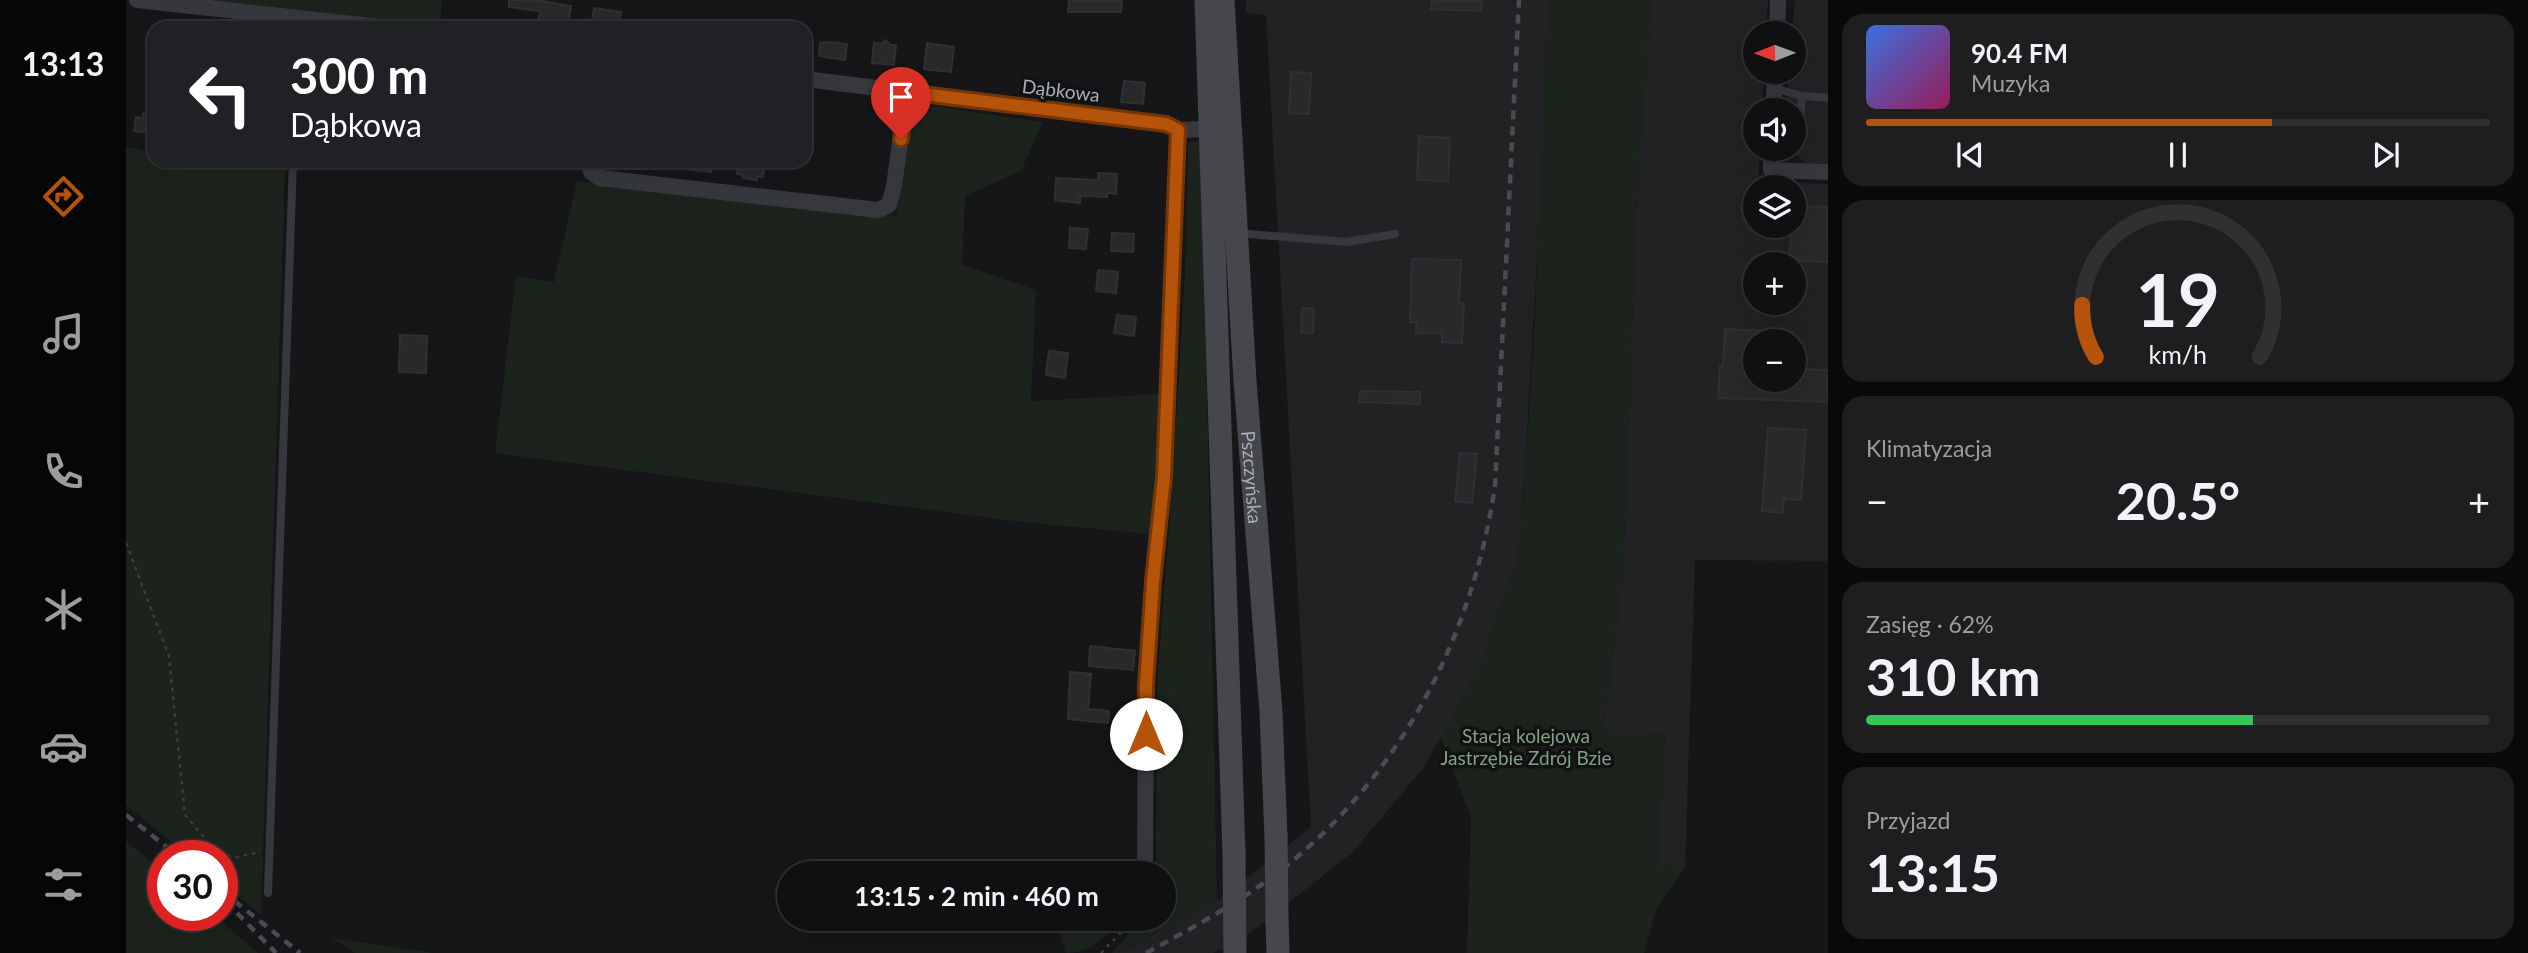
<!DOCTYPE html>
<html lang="pl">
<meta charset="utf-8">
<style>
:root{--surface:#101012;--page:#1e1e20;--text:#f1f3f6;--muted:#9c9d9f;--line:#303032;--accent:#b45309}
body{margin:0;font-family:Lato,sans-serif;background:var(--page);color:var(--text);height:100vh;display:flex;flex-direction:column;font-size:26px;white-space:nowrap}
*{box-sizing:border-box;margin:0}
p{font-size:23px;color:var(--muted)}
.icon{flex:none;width:38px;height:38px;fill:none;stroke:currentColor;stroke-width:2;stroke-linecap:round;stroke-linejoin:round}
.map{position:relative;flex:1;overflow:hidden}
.panel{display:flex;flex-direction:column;gap:14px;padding:14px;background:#09090a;width:700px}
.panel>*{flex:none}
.guide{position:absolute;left:21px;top:21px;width:665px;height:147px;border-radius:21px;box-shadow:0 7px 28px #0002,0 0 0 2px var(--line);background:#202124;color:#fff;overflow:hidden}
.needle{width:46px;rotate:269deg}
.buttons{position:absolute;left:1617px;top:21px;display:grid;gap:14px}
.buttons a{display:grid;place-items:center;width:63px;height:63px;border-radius:50%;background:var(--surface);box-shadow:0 7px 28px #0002,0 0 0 2px var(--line);font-size:35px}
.speed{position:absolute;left:21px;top:840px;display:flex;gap:14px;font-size:35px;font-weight:700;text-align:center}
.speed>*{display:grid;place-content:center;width:91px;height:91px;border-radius:50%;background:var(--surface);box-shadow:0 7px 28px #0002,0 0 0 2px var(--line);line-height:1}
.speed .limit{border:10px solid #d22;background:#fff;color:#111}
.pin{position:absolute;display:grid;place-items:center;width:60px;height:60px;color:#fff;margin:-72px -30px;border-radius:50% 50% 50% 0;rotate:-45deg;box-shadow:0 0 7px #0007}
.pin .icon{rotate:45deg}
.me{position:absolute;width:77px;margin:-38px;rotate:0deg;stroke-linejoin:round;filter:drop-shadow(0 0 5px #0008)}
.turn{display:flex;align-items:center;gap:24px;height:147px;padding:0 28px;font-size:32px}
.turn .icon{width:91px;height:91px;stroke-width:2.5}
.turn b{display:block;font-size:49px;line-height:60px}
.big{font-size:52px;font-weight:700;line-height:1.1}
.panel .widget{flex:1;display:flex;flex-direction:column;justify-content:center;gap:10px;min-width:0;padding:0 24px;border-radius:21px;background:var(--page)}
.panel .dial{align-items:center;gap:0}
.dial svg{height:182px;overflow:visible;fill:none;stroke:var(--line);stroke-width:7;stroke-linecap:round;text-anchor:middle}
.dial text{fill:var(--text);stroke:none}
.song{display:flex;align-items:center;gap:21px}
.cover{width:84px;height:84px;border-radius:10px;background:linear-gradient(135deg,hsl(220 70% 55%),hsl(330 70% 35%))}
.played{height:7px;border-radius:4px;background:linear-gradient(90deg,var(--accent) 65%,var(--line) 65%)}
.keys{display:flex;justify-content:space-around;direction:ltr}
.heat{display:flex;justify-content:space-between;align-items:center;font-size:38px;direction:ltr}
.charge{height:10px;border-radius:5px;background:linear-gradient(90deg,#34c759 62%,var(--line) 0)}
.trip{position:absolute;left:651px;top:861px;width:399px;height:70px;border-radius:35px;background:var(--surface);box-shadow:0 7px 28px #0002,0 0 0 2px var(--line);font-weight:700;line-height:70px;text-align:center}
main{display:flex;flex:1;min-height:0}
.menu{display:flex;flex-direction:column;width:126px;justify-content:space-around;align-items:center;background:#060607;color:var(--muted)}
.menu .icon{width:49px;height:49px}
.menu .selected{color:var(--accent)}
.menu b{font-size:32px;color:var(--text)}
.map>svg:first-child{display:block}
</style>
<main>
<nav class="menu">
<b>13:13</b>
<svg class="icon selected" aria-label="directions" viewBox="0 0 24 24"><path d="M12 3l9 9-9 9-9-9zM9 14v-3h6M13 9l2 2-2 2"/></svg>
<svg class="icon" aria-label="music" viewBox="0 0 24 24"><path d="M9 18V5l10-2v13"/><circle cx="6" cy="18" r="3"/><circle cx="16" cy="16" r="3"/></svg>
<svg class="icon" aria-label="phone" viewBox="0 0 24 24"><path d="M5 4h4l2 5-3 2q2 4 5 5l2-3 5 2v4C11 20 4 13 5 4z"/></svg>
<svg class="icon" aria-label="climate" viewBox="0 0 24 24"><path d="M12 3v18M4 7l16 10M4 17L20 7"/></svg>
<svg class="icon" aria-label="car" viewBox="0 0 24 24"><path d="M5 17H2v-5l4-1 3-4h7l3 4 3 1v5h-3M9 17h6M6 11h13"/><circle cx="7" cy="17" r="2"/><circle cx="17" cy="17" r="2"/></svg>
<svg class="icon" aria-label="filters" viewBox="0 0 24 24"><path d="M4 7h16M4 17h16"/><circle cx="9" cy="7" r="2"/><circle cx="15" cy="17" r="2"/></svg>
</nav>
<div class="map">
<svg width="1702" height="953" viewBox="0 0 1702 953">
<rect width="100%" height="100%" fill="#161618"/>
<g fill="#222225" fill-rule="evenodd">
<path d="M1120,0h302l-4,136 -23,402 -5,26 -38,108 -54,95 -72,86 -106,83 -33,17h-95l99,-52 94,-74 -45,-812 -20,-2z"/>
<path d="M1525,0h117l-2,33h-11v39h9l-2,38h-7v39h5l-2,32 70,3v377l-133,-1 -10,308 -28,-2 8,-132 -62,-3 20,-162 14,-375zM1629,187h39v39h-39zM1629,264h39v39h-39zM1629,341h39v39h-39z"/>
<path d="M1669,0h33v164l-23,-1 -15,-14h4v-39h-8l3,-38h5l-2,-39z"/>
</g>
<g fill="#1c231d">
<path d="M70,0h246l-2,28z"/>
<path d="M1422,0h103l-14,194 -14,375 -20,161 62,4 -8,132 28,2 -28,40 -13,45h-177l4,-135 -30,-80 37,-66 38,-108 5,-26 14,-221z"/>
<path d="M786,103l131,19 -22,49 -56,25 -3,69 74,25 -5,111 130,-7 -11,140 -128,-12 -527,-69 21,-177 38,6 23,-101 319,35z"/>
<path d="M1076,141l15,760 -99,52h-6l30,-34h22v-46h-8l1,-187 16,-213 13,-218 2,-113z"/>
<path d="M0,147l28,4v10h78l53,7 -24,747 -39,-31v-28h-34l-62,-51z"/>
<path d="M0,841l37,31v43h51l44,38h-132z"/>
<path d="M1010,862l-2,11h-96l-1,-5z"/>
<path d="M928,919h67c-16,19 -29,34 -55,34z"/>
<path d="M205,938l103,15h-78z"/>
</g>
<g fill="#29292c" stroke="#303034" stroke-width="2">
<path d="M383,0h27l35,6 -4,22 -29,-5 2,-12 -31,-4z"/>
<path d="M943,0h53l-1,12h-53z"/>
<path d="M1306,0h50l-1,11 -50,-2z"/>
<path d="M468,8l27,4 -2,16h-28z"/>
<path d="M760,40l4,5h6l-2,20 -22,-2 2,-20 7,1z"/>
<path d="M701,42l20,2 -2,16 -26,-4 1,-13z"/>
<path d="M801,43l27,4 -3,25 -27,-3z"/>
<path d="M1165,72l20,1 -2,41 -20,-1z"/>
<path d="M998,81l21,2 -2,21 -22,-2z"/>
<path d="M17,113l11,2v18l-20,-2 2,-14 7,1z"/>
<path d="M1293,136l31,2 -2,43 -31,-1z"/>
<path d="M549,161h37l-1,11 -36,-4z"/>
<path d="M612,161h27l-2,16h-6v3l-14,-2v-3l-6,-1z"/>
<path d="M972,173l19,1 -1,20 -9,-1v4l-27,-1v7l-25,-3 1,-22 42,2z"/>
<path d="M1668,206l34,1v55l-39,-2z"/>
<path d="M944,228l18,1 -2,20 -17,-1z"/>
<path d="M986,233l22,1 -1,18 -22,-1z"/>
<path d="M1286,259l49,1 -2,43 5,1 -2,39 -20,-1v-9h-26v-11h-6z"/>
<path d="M972,270l20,2 -2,21 -20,-2z"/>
<path d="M1176,308l12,1 -1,24h-12z"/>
<path d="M991,315l19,2 -2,19 -20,-3z"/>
<path d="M1599,329l68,3v9h-38v39h39v-11l34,1v32l-110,-4 2,-32h3z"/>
<path d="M274,335l27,1 -1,37 -27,-1z"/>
<path d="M923,351l19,2 -3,25 -19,-3z"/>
<path d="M1234,391l60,1v12l-61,-2z"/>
<path d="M1642,428l38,2 -5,70 -17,-1 -1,14 -21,-2z"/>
<path d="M1334,453l17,1 -5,49 -17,-2z"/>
<path d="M964,646l45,5 -2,19 -44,-4z"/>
<path d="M944,672l21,2 -3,35 21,2 -1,12 -40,-4z"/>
</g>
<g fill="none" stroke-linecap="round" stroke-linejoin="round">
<g stroke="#3d3f44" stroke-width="2.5" stroke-dasharray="3.5 5" stroke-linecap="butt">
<path d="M0,543l43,113 16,159 24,28 23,15 23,-5 4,-5"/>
<path d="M975,953l33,-34"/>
</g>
<g stroke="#37383d" stroke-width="8">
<path d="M1648,88l28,8 -3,41"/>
<path d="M1676,96l26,2"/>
<path d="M1111,233l109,9 49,-8"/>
<path d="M142,893l25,-732"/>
</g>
<g stroke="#37383d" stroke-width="16">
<path d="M11,0l252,28"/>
<path d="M1651,33l1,-33"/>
<path d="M679,79l361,45 12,6 32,-1"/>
<path d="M1647,110l2,-38"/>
<path d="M1645,149v21l57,2"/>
<path d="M462,161l3,11 9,6 278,32 11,-5 5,-19 13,-94"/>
<path d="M1019,873l1,-188 7,-104 11,-104 14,-347"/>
</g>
<g stroke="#45474d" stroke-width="23">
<path d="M1080,0l28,854"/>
<path id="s1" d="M1097,0l22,381 26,331 5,125"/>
<path d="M1151,920l1,33"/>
</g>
<g stroke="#4a4c52" stroke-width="4.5" stroke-dasharray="9 7" stroke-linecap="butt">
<path d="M0,815l52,41"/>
<path d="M96,891l78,62"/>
<path d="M111,913l39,40"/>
<path d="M1020,953c50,-27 100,-54 144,-90 115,-95 183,-230 205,-377l24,-486"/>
</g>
<g stroke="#45474d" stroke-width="23">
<path d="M1150,837l1,83"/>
<path d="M1108,854l1,99"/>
</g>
</g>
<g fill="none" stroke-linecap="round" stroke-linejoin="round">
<g stroke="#753606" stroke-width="18">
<path id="route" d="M775,139l5,-47 260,32 12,6 -14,347 -11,104 -7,104v49"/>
</g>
<use href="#route" stroke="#b45309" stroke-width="12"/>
</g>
<g text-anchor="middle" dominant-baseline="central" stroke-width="7" stroke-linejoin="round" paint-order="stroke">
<g font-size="19" fill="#a8adb8" stroke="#111113">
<text transform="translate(935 90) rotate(7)">Dąbkowa</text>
<text stroke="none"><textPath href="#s1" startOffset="478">Pszczyńska</textPath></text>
</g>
<g font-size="19" fill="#7fa381" stroke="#111113">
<text x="1400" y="735">Stacja kolejowa<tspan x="1400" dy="22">Jastrzębie Zdrój Bzie</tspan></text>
</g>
</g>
</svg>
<div class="buttons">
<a><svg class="needle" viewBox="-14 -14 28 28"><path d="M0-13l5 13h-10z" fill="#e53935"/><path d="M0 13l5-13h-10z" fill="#9c9d9f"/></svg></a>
<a><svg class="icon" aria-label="sound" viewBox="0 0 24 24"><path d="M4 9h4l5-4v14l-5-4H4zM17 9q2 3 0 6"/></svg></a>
<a><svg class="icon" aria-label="layers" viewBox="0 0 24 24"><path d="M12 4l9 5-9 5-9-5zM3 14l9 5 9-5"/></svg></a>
<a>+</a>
<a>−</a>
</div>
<div class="speed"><div class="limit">30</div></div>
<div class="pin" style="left:775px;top:139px;background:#d93025"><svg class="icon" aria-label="arrive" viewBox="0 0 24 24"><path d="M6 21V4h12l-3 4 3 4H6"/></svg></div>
<svg class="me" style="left:1020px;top:734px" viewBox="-20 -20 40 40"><circle r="19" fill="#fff"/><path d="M0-13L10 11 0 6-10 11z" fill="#b45309"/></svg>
<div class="trip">13:15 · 2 min · 460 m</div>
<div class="guide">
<div class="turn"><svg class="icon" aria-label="left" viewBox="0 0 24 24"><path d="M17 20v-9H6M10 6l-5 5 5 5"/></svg><div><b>300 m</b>Dąbkowa</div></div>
</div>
</div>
<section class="panel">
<div class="widget">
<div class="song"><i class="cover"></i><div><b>90.4 FM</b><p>Muzyka</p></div></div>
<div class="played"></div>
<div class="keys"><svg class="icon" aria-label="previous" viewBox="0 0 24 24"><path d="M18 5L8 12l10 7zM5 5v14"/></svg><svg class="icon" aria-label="pause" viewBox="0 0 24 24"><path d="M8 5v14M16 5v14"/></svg><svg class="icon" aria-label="next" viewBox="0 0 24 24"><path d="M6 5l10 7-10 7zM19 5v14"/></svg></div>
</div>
<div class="widget dial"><svg viewBox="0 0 100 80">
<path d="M14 69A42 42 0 1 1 86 69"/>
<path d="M14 69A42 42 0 0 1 8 46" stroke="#b45309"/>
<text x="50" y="56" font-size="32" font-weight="700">19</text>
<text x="50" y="72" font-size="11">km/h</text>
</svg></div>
<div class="widget"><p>Klimatyzacja</p>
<div class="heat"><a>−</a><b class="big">20.5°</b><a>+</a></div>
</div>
<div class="widget"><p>Zasięg · 62%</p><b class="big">310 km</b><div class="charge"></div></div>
<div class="widget"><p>Przyjazd</p><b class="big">13:15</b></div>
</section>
</main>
